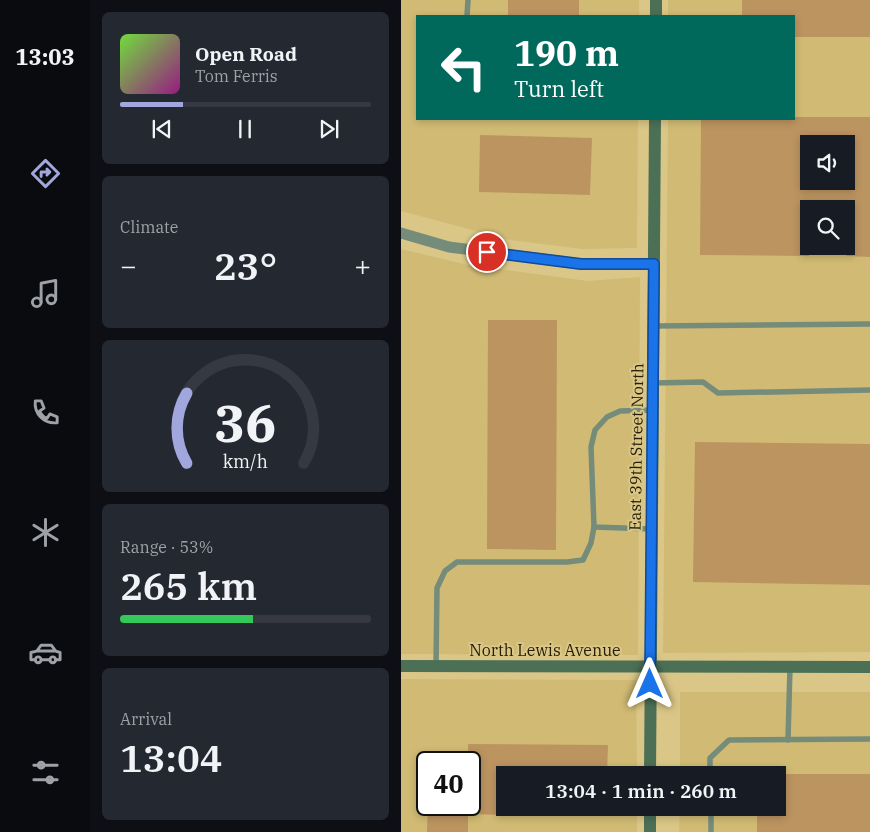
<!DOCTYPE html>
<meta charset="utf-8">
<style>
:root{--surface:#171b24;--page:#242831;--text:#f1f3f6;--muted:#9ea1a6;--line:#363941;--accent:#a1a7dd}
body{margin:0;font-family:"IBM Plex Serif",serif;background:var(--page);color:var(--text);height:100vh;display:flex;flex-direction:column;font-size:19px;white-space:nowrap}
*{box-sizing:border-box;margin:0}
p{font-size:16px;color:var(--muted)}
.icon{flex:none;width:28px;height:28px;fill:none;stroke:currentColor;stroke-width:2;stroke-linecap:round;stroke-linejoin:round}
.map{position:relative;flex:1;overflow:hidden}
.side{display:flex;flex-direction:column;gap:12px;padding:12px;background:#0d0f14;width:311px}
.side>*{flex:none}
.banner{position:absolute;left:15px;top:15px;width:379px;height:105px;border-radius:0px;box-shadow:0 2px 8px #0003;background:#00695c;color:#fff;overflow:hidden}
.tools{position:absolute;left:399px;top:135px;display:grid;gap:10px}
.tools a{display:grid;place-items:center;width:55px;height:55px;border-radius:0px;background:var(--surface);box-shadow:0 2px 8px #0003;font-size:25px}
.speed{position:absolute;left:15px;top:751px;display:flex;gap:10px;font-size:25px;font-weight:700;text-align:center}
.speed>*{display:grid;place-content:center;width:65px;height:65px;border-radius:50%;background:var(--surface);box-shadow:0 2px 8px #0003;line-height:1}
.speed .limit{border:2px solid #111;border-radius:8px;background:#fff;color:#111}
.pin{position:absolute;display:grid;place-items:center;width:42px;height:42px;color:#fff;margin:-21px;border:2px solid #fff;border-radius:50%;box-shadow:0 1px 5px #0007}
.me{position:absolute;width:55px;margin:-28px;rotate:0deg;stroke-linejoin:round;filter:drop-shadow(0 0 4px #0008)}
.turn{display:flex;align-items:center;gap:18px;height:105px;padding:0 15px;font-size:22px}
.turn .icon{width:65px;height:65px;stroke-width:2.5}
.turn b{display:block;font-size:35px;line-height:42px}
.big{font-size:38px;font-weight:600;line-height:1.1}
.side .widget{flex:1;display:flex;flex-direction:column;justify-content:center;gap:8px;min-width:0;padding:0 18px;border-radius:8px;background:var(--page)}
.side .dial{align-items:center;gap:0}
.dial svg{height:130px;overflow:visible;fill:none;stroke:var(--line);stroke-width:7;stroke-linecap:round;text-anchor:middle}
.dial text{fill:var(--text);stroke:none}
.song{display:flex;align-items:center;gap:15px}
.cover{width:60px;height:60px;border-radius:8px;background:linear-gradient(135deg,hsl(100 70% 55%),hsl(310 70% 35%))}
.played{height:5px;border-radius:2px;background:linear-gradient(90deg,var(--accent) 25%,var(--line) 25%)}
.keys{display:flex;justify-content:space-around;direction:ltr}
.heat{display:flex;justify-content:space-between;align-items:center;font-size:28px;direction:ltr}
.charge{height:8px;border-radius:4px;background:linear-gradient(90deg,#34c759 53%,var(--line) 0)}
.trip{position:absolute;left:95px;top:766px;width:290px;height:50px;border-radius:0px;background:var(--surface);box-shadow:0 2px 8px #0003;font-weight:600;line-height:50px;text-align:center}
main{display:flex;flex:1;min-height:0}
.tab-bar{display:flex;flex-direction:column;width:90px;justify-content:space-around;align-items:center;background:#090b0e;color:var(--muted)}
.tab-bar .icon{width:35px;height:35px}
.tab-bar .current{color:var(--accent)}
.tab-bar b{font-size:22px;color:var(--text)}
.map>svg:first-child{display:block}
</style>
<main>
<nav class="tab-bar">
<b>13:03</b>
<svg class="icon current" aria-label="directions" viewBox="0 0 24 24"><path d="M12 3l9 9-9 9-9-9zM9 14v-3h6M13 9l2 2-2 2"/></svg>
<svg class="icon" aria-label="music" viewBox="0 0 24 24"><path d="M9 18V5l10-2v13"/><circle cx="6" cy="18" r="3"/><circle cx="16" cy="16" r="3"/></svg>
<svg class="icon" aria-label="phone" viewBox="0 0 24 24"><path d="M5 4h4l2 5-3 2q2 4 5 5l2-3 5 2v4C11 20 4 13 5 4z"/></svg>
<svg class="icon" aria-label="climate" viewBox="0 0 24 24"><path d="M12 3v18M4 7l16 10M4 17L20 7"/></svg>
<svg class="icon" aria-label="car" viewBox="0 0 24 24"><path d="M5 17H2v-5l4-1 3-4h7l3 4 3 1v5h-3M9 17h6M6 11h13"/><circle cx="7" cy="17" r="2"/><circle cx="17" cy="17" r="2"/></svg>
<svg class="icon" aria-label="filters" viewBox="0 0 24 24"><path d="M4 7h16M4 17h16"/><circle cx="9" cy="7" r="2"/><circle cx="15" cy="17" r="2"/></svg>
</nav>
<section class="side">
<div class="widget">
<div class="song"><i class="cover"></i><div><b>Open Road</b><p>Tom Ferris</p></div></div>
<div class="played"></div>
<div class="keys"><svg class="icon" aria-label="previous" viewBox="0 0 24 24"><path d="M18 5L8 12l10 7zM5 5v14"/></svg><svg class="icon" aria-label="pause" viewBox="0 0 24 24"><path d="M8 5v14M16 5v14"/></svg><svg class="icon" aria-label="next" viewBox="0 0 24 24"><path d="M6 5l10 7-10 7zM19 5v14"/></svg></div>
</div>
<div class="widget"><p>Climate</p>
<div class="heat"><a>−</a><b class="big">23°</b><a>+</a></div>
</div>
<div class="widget dial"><svg viewBox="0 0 100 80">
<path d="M14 69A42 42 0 1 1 86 69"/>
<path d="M14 69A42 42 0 0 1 14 26" stroke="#a1a7dd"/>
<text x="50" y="56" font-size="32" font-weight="700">36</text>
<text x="50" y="72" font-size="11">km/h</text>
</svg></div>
<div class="widget"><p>Range · 53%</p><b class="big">265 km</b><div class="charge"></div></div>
<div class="widget"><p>Arrival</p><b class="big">13:04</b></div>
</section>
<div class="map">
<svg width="469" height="832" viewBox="0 0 469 832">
<rect width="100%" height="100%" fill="#dac787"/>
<g fill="#d1bb74" fill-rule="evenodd">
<path d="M0,0h238v16h-222v103h221l-1,129 -55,1 -72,-9 -109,-29z"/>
<path d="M267,0h202v652l-207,1 5,-534h125v-103h-125zM408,144h37v37h-37zM408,209h37v37h-37z"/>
<path d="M0,249l67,16 120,16 52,-4 -2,378 -237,-1z"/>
<path d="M0,679l235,1 1,95h-132v33h132v24h-236zM26,762h43v43h-43z"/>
<path d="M279,692h190v140h-191l1,-24h97v-33h-97z"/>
</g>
<g fill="#bc9460" fill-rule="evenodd">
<rect x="107" y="0" width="71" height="16"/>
<path d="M341,0h128v37h-77v-21h-51z"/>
<path d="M392,117h77v140l-24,-1v-47h-37v47l-109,-1 1,-136h92zM408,144h37v37h-37z"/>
<path d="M79,135l112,3 -2,57 -111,-3z"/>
<path d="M87,320h69l-1,230 -69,-1z"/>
<path d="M294,442l175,2v141l-177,-3z"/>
<path d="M67,744l140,1 -1,30h-102v40l-35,-1z"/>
<path d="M376,774h93v58h-113v-24h20z"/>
<path d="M27,805h40v27h-41z"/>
</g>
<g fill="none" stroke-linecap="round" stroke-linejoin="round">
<g stroke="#758c7b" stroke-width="5.5">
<path d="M66,16l1,-16"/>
<path d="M253,326l216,-2"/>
<path d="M252,383l50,-1 15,11 152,-3"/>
<path d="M251,529l-58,-2 -3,-80 4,-17 12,-13 13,-6 33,-1"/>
<path d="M35,665l1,-77 8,-17 12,-9h110l16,-2 8,-17 3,-16"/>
<path d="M387,740l2,-73"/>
<path d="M309,775v-17l19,-18 141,-1"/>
<path d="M310,808v24"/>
</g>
<path stroke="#758c7b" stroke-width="11" d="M0,233l48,14 132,17h73"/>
<g stroke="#4c7056" stroke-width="12">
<path d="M255,0v16"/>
<path d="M0,666l469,1"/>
<path d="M249,775l5,-656"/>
<path d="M249,832v-24"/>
</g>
</g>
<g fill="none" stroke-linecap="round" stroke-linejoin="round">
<g stroke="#114b97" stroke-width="12">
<path id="route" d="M86,252l94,12h73l-4,420"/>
</g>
<use href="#route" stroke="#1a73e8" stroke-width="9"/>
</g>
<g text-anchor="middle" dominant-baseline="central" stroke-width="4" stroke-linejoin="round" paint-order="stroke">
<g font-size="16" fill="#261f05" stroke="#dac787">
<text transform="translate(235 447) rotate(-89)">East 39th Street North</text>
<text x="144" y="650">North Lewis Avenue</text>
</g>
</g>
</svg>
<div class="tools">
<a><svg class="icon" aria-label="sound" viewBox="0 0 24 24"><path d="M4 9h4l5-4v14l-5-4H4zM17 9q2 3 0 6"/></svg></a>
<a><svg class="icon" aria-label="search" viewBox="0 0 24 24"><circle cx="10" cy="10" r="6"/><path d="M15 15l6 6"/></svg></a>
</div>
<div class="speed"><div class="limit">40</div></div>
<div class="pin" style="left:86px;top:252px;background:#d93025"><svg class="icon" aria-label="arrive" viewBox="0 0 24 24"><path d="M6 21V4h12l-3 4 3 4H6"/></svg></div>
<svg class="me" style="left:249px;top:684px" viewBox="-20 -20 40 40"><path d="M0-17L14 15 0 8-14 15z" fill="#1a73e8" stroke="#fff" stroke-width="4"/></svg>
<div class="trip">13:04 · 1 min · 260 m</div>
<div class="banner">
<div class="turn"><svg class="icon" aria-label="left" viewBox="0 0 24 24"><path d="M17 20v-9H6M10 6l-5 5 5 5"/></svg><div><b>190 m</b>Turn left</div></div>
</div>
</div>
</main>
